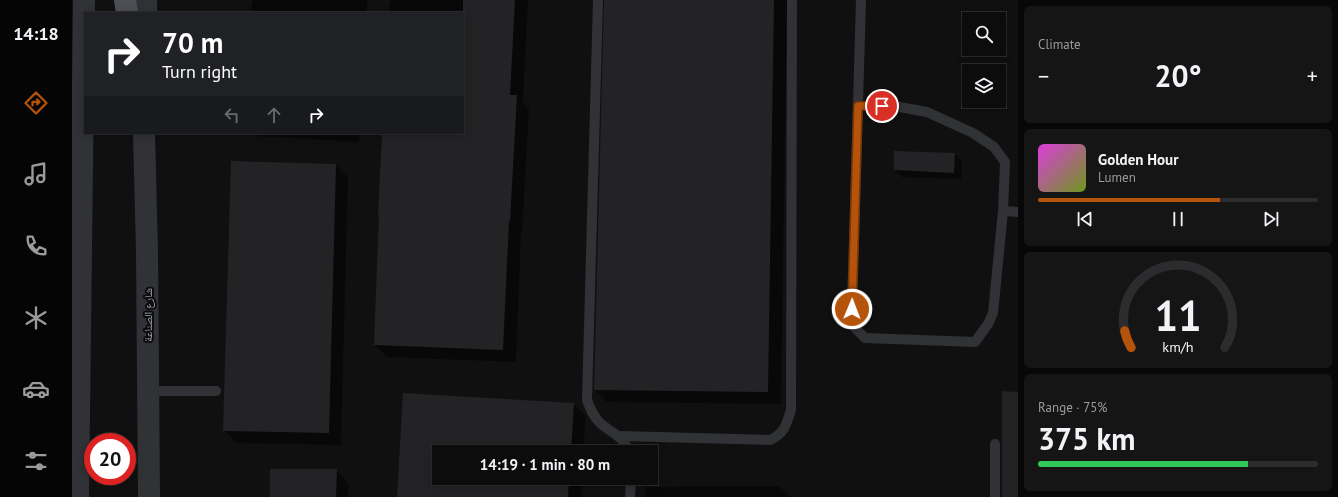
<!DOCTYPE html>
<meta charset="utf-8">
<style>
:root{--surface:#0c0c0d;--page:#151516;--text:#f1f3f6;--muted:#9a9b9d;--line:#2c2c2e;--accent:#b45309}
body{margin:0;font-family:"PT Sans","Noto Naskh Arabic",sans-serif;background:var(--page);color:var(--text);height:100vh;display:flex;flex-direction:column;font-size:15px;white-space:nowrap}
*{box-sizing:border-box;margin:0}
p{font-size:13px;color:var(--muted)}
.icon{flex:none;width:22px;height:22px;fill:none;stroke:currentColor;stroke-width:2;stroke-linecap:round;stroke-linejoin:round}
.map{position:relative;flex:1;overflow:hidden}
.panel{display:flex;flex-direction:column;gap:6px;padding:6px;background:#070707;width:320px}
.panel>*{flex:none}
.hud{position:absolute;left:12px;top:12px;width:380px;height:122px;border-radius:0px;box-shadow:0 2px 10px #0003,0 0 0 1px var(--line);background:#202124;color:#fff;overflow:hidden}
.tools{position:absolute;left:890px;top:12px;display:grid;gap:8px}
.tools a{display:grid;place-items:center;width:44px;height:44px;border-radius:0px;background:var(--surface);box-shadow:0 2px 10px #0003,0 0 0 1px var(--line);font-size:20px}
.speed{position:absolute;left:12px;top:433px;display:flex;gap:8px;font-size:20px;font-weight:700;text-align:center}
.speed>*{display:grid;place-content:center;width:52px;height:52px;border-radius:50%;background:var(--surface);box-shadow:0 2px 10px #0003,0 0 0 1px var(--line);line-height:1}
.speed .limit{border:6px solid #d22;background:#fff;color:#111}
.pin{position:absolute;display:grid;place-items:center;width:34px;height:34px;color:#fff;margin:-17px;border:2px solid #fff;border-radius:50%;box-shadow:0 1px 4px #0007}
.me{position:absolute;width:44px;margin:-22px;rotate:1deg;stroke-linejoin:round;filter:drop-shadow(0 0 3px #0008)}
.turn{display:flex;align-items:center;gap:14px;height:84px;padding:0 12px;font-size:18px}
.turn .icon{width:52px;height:52px;stroke-width:2.5}
.turn b{display:block;font-size:28px;line-height:34px}
.lanes{display:flex;align-items:center;height:38px;padding:0 12px;background:#0003;justify-content:center;gap:20px;direction:ltr}
.lanes .off{opacity:.35}
.big{font-size:30px;font-weight:600;line-height:1.1}
.panel .widget{flex:1;display:flex;flex-direction:column;justify-content:center;gap:6px;min-width:0;padding:0 14px;border-radius:6px;background:var(--page)}
.panel .dial{align-items:center;gap:0}
.dial svg{height:104px;overflow:visible;fill:none;stroke:var(--line);stroke-width:7;stroke-linecap:round;text-anchor:middle}
.dial text{fill:var(--text);stroke:none}
.song{display:flex;align-items:center;gap:12px}
.cover{width:48px;height:48px;border-radius:6px;background:linear-gradient(135deg,hsl(300 70% 55%),hsl(80 70% 35%))}
.played{height:4px;border-radius:2px;background:linear-gradient(90deg,var(--accent) 65%,var(--line) 65%)}
.keys{display:flex;justify-content:space-around;direction:ltr}
.heat{display:flex;justify-content:space-between;align-items:center;font-size:22px;direction:ltr}
.charge{height:6px;border-radius:3px;background:linear-gradient(90deg,#34c759 75%,var(--line) 0)}
.trip{position:absolute;left:360px;top:445px;width:226px;height:40px;border-radius:0px;background:var(--surface);box-shadow:0 2px 10px #0003,0 0 0 1px var(--line);font-weight:600;line-height:40px;text-align:center}
main{display:flex;flex:1;min-height:0}
.menu{display:flex;flex-direction:column;width:72px;justify-content:space-around;align-items:center;background:#050505;color:var(--muted)}
.menu .icon{width:28px;height:28px}
.menu .current{color:var(--accent)}
.menu b{font-size:18px;color:var(--text)}
.map>svg:first-child{display:block}
</style>
<main>
<nav class="menu">
<b>14:18</b>
<svg class="icon current" aria-label="directions" viewBox="0 0 24 24"><path d="M12 3l9 9-9 9-9-9zM9 14v-3h6M13 9l2 2-2 2"/></svg>
<svg class="icon" aria-label="music" viewBox="0 0 24 24"><path d="M9 18V5l10-2v13"/><circle cx="6" cy="18" r="3"/><circle cx="16" cy="16" r="3"/></svg>
<svg class="icon" aria-label="phone" viewBox="0 0 24 24"><path d="M5 4h4l2 5-3 2q2 4 5 5l2-3 5 2v4C11 20 4 13 5 4z"/></svg>
<svg class="icon" aria-label="climate" viewBox="0 0 24 24"><path d="M12 3v18M4 7l16 10M4 17L20 7"/></svg>
<svg class="icon" aria-label="car" viewBox="0 0 24 24"><path d="M5 17H2v-5l4-1 3-4h7l3 4 3 1v5h-3M9 17h6M6 11h13"/><circle cx="7" cy="17" r="2"/><circle cx="17" cy="17" r="2"/></svg>
<svg class="icon" aria-label="filters" viewBox="0 0 24 24"><path d="M4 7h16M4 17h16"/><circle cx="9" cy="7" r="2"/><circle cx="15" cy="17" r="2"/></svg>
</nav>
<div class="map">
<svg width="946" height="497" viewBox="0 0 946 497">
<rect width="100%" height="100%" fill="#101011"/>
<g fill="#0007">
<path d="M180,0h115v13h-116z"/>
<path d="M318,0h138l-5,102 6,7 -7,124h-1l-5,129 -129,-5 -12,-12 5,-129 -1,-2 4,-81h80v-120h-74z"/>
<path d="M533,0h182l-6,404 -174,-2 -12,-12z"/>
<path d="M182,133h106l-1,9 -101,-6z"/>
<path d="M883,154l7,7 -1,18 -59,-2 -7,-7z"/>
<path d="M264,165l12,12 -7,268 -104,-2 -13,-13z"/>
<path d="M332,394l169,10 13,12 -3,36h-144v26h143l-1,19h-183z"/>
<path d="M264,470l13,13 -1,14h-77z"/>
<path d="M707,486l11,11h-145v-10z"/>
</g>
<g fill="#232325">
<path d="M391,0h52l-5,95h7l-7,126h-1l-6,129 -129,-5 5,-131h-1l4,-81h81z"/>
<path d="M532,0h170l-6,392 -174,-2z"/>
<path d="M822,151l61,2 -1,20 -60,-3z"/>
<path d="M159,161l105,3 -7,269 -106,-2z"/>
<path d="M930,391l16,1v105h-16z"/>
<path d="M331,393l171,10 -3,49h-132v26h130l-1,19h-171z"/>
<path d="M198,469h67l-1,28h-66z"/>
</g>
<g fill="none" stroke-linecap="round" stroke-linejoin="round">
<g stroke="#313236" stroke-width="10">
<path d="M526,0l-11,400c3,8 6,16 13,23 10,9 25,14 29,29"/>
<path d="M786,106h36l33,6 46,21 21,14 11,15 -2,49 -10,102 -5,11 -13,18 -110,-4 -11,-11 -2,-18 9,-309"/>
<path d="M931,211l15,1"/>
<path d="M76,391h68"/>
<path d="M547,436l151,4c15,-7 16,-15 21,-30l1,-410"/>
<path d="M558,497l1,-19"/>
<path d="M923,497v-53"/>
</g>
<g stroke="#313236" stroke-width="22">
<path d="M74,13v-13"/>
<path d="M72,133l3,119 2,245"/>
<path d="M6,497l6,-497"/>
</g>
<path stroke="#4d4f55" stroke-width="22" d="M53,0l2,13"/>
</g>
<g fill="none" stroke-linecap="round" stroke-linejoin="round">
<g stroke="#753606" stroke-width="10">
<path id="route" d="M780,309l6,-203h24"/>
</g>
<use href="#route" stroke="#b45309" stroke-width="7"/>
</g>
<g text-anchor="middle" dominant-baseline="central" stroke-width="4" stroke-linejoin="round" paint-order="stroke">
<g font-size="11" fill="#a1a6b2" stroke="#0b0b0c">
<text transform="translate(76 315) rotate(-90)">شارع الصناعة</text>
</g>
</g>
</svg>
<div class="tools">
<a><svg class="icon" aria-label="search" viewBox="0 0 24 24"><circle cx="10" cy="10" r="6"/><path d="M15 15l6 6"/></svg></a>
<a><svg class="icon" aria-label="layers" viewBox="0 0 24 24"><path d="M12 4l9 5-9 5-9-5zM3 14l9 5 9-5"/></svg></a>
</div>
<div class="speed"><div class="limit">20</div></div>
<div class="pin" style="left:810px;top:106px;background:#d93025"><svg class="icon" aria-label="arrive" viewBox="0 0 24 24"><path d="M6 21V4h12l-3 4 3 4H6"/></svg></div>
<svg class="me" style="left:780px;top:309px" viewBox="-20 -20 40 40"><circle r="17" fill="#b45309" stroke="#fff" stroke-width="3"/><path d="M0-11L8 9 0 5-8 9z" fill="#fff"/></svg>
<div class="trip">14:19 · 1 min · 80 m</div>
<div class="hud">
<div class="turn"><svg class="icon" aria-label="right" viewBox="0 0 24 24"><path d="M7 20v-9h11M14 6l5 5-5 5"/></svg><div><b>70 m</b>Turn right</div></div>
<div class="lanes"><svg class="icon off" aria-label="left" viewBox="0 0 24 24"><path d="M17 20v-9H6M10 6l-5 5 5 5"/></svg><svg class="icon off" aria-label="ahead" viewBox="0 0 24 24"><path d="M12 20V5M6 11l6-6 6 6"/></svg><svg class="icon" aria-label="right" viewBox="0 0 24 24"><path d="M7 20v-9h11M14 6l5 5-5 5"/></svg></div>
</div>
</div>
<section class="panel">
<div class="widget"><p>Climate</p>
<div class="heat"><a>−</a><b class="big">20°</b><a>+</a></div>
</div>
<div class="widget">
<div class="song"><i class="cover"></i><div><b>Golden Hour</b><p>Lumen</p></div></div>
<div class="played"></div>
<div class="keys"><svg class="icon" aria-label="previous" viewBox="0 0 24 24"><path d="M18 5L8 12l10 7zM5 5v14"/></svg><svg class="icon" aria-label="pause" viewBox="0 0 24 24"><path d="M8 5v14M16 5v14"/></svg><svg class="icon" aria-label="next" viewBox="0 0 24 24"><path d="M6 5l10 7-10 7zM19 5v14"/></svg></div>
</div>
<div class="widget dial"><svg viewBox="0 0 100 80">
<path d="M14 69A42 42 0 1 1 86 69"/>
<path d="M14 69A42 42 0 0 1 9 56" stroke="#b45309"/>
<text x="50" y="56" font-size="32" font-weight="700">11</text>
<text x="50" y="72" font-size="11">km/h</text>
</svg></div>
<div class="widget"><p>Range · 75%</p><b class="big">375 km</b><div class="charge"></div></div>
</section>
</main>
